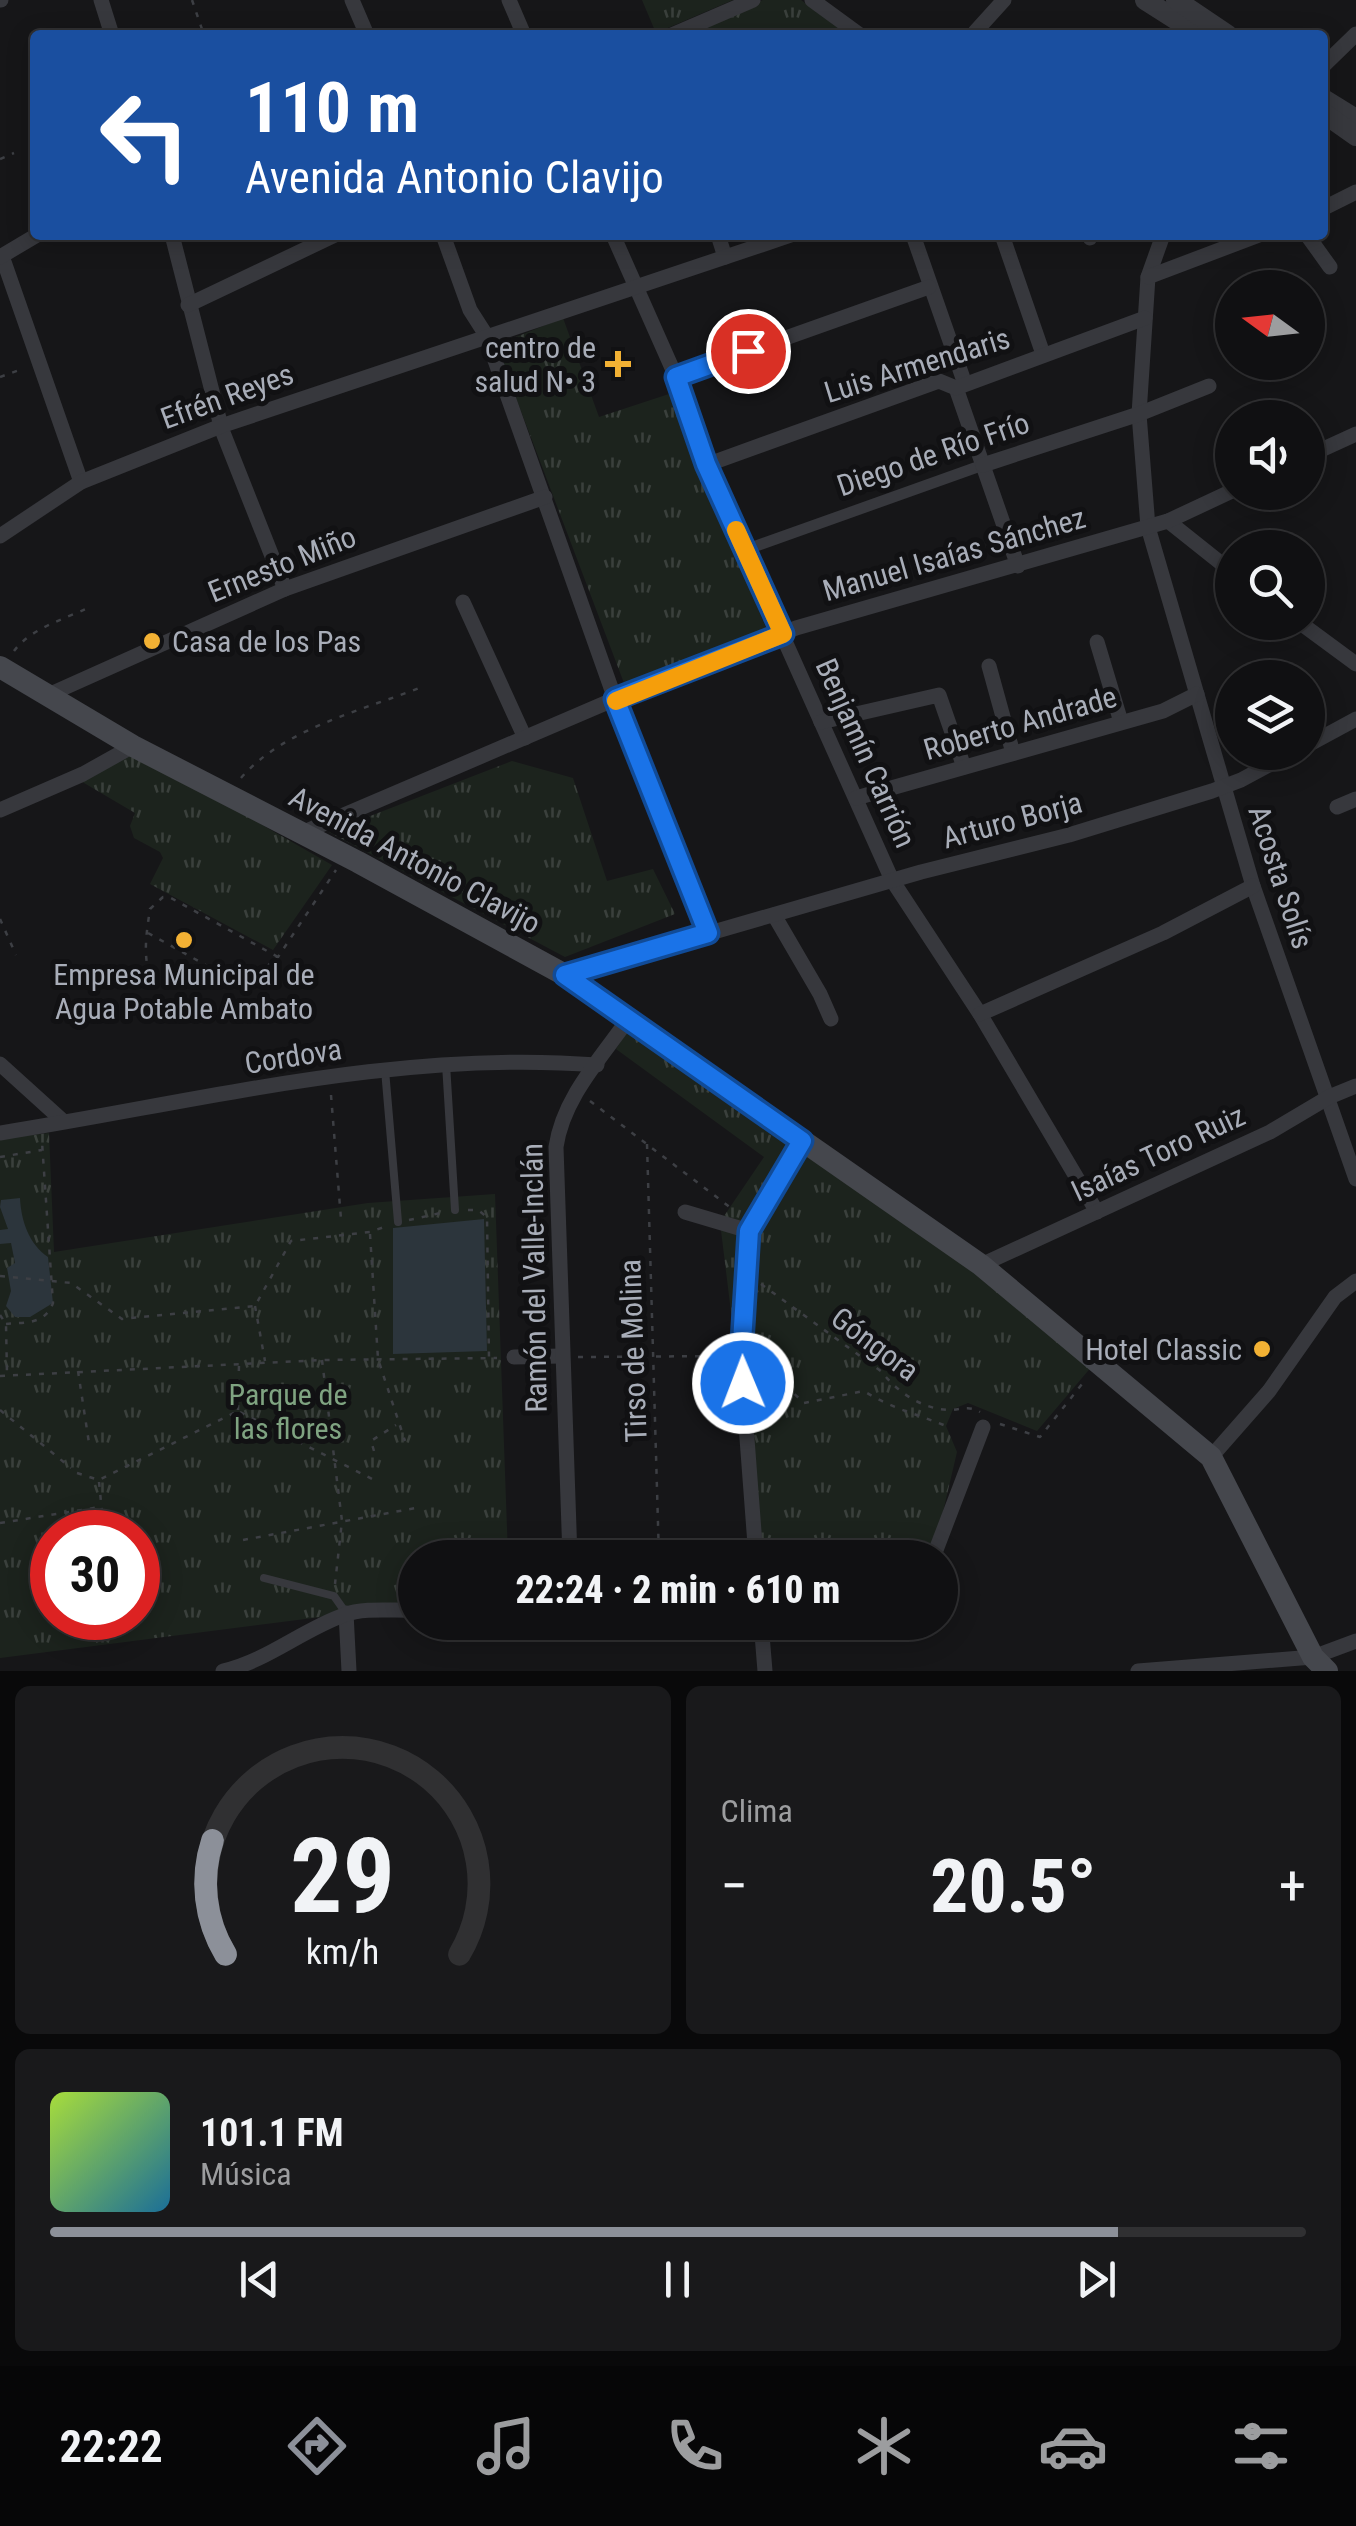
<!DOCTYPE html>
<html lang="es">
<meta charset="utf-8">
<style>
:root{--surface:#101012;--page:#19191b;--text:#f1f3f6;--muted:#9c9d9f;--line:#303032;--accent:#8c9099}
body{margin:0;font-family:"Roboto Condensed",sans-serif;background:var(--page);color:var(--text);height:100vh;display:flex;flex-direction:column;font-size:38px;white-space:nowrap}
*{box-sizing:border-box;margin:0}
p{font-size:32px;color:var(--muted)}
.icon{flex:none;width:55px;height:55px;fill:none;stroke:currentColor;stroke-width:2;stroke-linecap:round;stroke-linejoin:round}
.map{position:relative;height:1671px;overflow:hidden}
.side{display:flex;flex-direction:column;gap:15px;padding:15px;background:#09090a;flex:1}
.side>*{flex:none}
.top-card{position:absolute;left:30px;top:30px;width:1298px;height:210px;border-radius:10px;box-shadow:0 5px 25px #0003,0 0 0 2px var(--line);background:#1a4fa0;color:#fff;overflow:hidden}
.needle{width:65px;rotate:285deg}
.fabs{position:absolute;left:1215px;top:270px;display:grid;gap:20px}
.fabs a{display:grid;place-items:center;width:110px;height:110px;border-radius:50%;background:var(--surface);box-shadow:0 5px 25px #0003,0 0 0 2px var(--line);font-size:50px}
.speed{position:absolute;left:30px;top:1510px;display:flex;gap:20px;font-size:50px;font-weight:700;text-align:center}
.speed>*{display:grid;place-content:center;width:130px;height:130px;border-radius:50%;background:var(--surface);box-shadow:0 5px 25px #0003,0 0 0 2px var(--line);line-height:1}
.speed .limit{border:15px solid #d22;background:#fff;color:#111}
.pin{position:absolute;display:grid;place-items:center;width:85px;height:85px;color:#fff;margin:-42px;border:5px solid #fff;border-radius:50%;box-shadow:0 2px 10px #0007}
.me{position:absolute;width:110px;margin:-55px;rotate:359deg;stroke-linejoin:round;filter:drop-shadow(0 0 8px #0008)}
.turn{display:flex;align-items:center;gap:35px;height:210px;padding:0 50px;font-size:45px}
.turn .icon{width:130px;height:130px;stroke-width:2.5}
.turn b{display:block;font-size:70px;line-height:85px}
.big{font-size:75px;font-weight:800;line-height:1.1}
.side .tile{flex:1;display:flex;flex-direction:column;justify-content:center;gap:15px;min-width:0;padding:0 35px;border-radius:15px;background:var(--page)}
.side .dial{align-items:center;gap:0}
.dial svg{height:260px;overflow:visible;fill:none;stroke:var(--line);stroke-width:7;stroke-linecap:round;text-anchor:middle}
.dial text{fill:var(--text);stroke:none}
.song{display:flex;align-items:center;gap:30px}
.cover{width:120px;height:120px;border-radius:15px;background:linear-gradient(135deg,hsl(80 70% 55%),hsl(200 70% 35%))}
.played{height:10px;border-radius:5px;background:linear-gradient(90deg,var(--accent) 85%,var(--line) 85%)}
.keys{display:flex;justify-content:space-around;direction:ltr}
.heat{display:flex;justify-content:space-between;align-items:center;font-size:55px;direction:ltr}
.side .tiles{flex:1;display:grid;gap:15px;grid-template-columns:1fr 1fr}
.tile:last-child{grid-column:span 2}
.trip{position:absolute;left:398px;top:1540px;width:560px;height:100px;border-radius:50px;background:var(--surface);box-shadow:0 5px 25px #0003,0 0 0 2px var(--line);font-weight:800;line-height:100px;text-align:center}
.menu{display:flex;height:160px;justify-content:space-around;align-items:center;background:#060607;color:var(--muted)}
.menu .icon{width:70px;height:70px}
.menu .selected{color:var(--accent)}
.menu b{font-size:45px;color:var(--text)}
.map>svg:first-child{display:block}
</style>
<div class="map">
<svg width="1356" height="1671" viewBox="0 0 1356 1671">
<defs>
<pattern id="park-tufts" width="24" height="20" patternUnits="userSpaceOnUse" patternTransform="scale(2.5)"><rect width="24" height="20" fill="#1c231d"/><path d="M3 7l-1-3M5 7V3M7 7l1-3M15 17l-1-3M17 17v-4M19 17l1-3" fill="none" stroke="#3a403c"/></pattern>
</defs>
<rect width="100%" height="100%" fill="#161618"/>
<g fill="url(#park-tufts)" fill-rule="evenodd">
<path d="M642,0h91l-77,33z"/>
<path d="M763,0h38l47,35h-175z"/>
<path d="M563,318l36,99 70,-23 97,234 -142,55 -128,-338z"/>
<path d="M132,750l200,115 -59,85 -123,-66 13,-26 -3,-6 -26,-14 -4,-12 5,-13 -56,-33z"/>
<path d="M512,761l61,17 34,103 46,-12 22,45 -110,43 -236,-125z"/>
<path d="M631,1026l237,164 225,175 -56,66 -69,-28 -15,6 -7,17 11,26 -23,98 -65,8 -108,-1 -41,-335 44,-65 -148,-108z"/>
<path d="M49,1133l5,119 314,-49 127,-9 13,363 -93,1v47l-415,53v-520zM52,1532h86v86h-86z"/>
</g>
<g fill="#2c353c">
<path d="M20,1198c1,23 9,46 28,59l5,46 -23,14h-15l-9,-11 5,-15 -4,-23 8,-5 -4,-20 -11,1v-14l8,-1 -8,-22 1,-7z"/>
<path d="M484,1219l3,132 -94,3v-126z"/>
</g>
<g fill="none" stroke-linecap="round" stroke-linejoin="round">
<g stroke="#3d3f44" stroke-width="2.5" stroke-dasharray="5 8" stroke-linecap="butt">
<path d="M192,0l12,35"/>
<path d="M0,159l14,-6"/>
<path d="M0,377l22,-8"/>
<path d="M14,651c16,-22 50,-32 74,-43"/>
<path d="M241,778c42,-49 122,-68 181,-91"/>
<path d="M0,919l16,36"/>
<path d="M148,933l81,45"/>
<path d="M278,957l-107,-59 -8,-1 -13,12c-3,21 -10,58 6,74l13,3 64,-6 31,-11 14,-12 58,-87"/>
<path d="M331,1095l10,124"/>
<path d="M590,1101l141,107"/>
<path d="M647,1144l12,414"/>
<path d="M0,1157l42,-7"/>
<path d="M468,1210h10l9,7 2,142"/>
<path d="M409,1220l36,-8"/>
<path d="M370,1234l8,125 27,82"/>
<path d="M0,1276l71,7 51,36 133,-13 36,-65 79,-9 17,-6"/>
<path d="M761,1284l121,88c15,20 40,37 67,38 12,0 20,-5 31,2"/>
<path d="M255,1306l10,55"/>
<path d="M0,1315l6,9 1,50"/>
<path d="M6,1324c19,-2 39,1 47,-21l-11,-161"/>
<path d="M578,1357l147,-1"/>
<path d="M322,1360l20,161 -7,63"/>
<path d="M78,1371l11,72"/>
<path d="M0,1376l322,-16 175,-2"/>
<path d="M760,1383h23l21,20 60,-12c26,17 53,23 82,35"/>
<path d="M0,1410l71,58"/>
<path d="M238,1410l1,-46"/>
<path d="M240,1412l132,67"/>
<path d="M1000,1424l40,13 46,-58"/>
<path d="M374,1451l-3,-10 25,-16"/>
<path d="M77,1473l22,7 139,-69"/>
<path d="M99,1482l5,50"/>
<path d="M0,1523l100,-16"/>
<path d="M243,1540l178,-33"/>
</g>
<g stroke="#37383d" stroke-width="8">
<path d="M446,1064l9,146"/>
<path d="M385,1070l13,152"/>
<path d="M264,1578l70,18 12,17"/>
</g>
<path stroke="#37383d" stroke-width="11" d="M745,550l238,-85"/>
<g stroke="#37383d" stroke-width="15">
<path d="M0,0h1"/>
<path d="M101,0l11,35"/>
<path d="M352,0l15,35"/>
<path d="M509,0l15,35"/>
<path d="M812,0l48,35"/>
<path d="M975,32l29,-32"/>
<path d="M672,35l81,-35"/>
<path d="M1322,67l34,-33"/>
<path d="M1322,209l34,-17"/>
<path d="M172,235l50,195 63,159"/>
<path d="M443,235l27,75 16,25 129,364 93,234"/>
<path d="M613,235l63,142 30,88 186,415 88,134 117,198"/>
<path d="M718,235l7,22"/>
<path d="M913,235l52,149"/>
<path d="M1002,235l41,119"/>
<path d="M1089,235l1,3"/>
<path d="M1163,235l-15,42 -9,137 9,113 105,359 103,293"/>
<path d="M1307,235l23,32"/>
<path d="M2,256l79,226"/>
<path d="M0,257l37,-22"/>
<path d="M1148,277l111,-42"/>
<path d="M188,305l147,-70"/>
<path d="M676,377l253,-90"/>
<path d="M956,388l62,178"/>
<path d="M1308,456l48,-22"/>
<path d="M706,465l233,-84 17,7 189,-70"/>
<path d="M983,465l156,-51 70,-28"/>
<path d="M1168,521l64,51"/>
<path d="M0,536l81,-54 140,-56 570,-191"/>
<path d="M463,602l62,136"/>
<path d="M1299,622l57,42"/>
<path d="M1097,642l24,80"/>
<path d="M989,666l24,87"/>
<path d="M46,696l239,-107 260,-92"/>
<path d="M821,722l118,-27 25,72"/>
<path d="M1308,745l48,-26"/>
<path d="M856,798l307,-87 34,-17"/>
<path d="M1337,807l19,-8"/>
<path d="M0,810l83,-36 50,-28"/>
<path d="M302,833l313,-134 181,-71 372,-107 64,-30"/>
<path d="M774,915l46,79 11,25"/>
<path d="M565,975l356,-103 148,-37 143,-44 29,-11 52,-28"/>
<path d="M980,1014l183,-81 90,-47"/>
<path d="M0,1064l63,57"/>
<path d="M0,1133c197,-31 397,-84 597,-68"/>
<path d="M685,1212l64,19"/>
<path d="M981,1265l289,-133 59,-35 27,-11"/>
<path d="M514,1357l47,-1"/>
<path d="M1211,1457l58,-66 66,-94 21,-16"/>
<path d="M570,1558l-14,-411c7,-49 45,-89 73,-129"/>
<path d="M756,1558l-15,-199 6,-118 2,-10 52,-90"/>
<path d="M906,1558l25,-4 5,-4 47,-123"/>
<path d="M346,1613l3,58"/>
<path d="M761,1622l4,49"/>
<path d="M223,1671c44,-10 79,-41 121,-56 20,-8 50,-4 71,-5"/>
<path d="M1138,1671l175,-14 43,-16"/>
</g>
<g stroke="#37383d" stroke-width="20">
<path d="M1145,0l55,35"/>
<path d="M1176,0l52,35"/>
<path d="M1322,98l34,21"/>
<path d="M1322,112l34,24"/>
</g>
<path stroke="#45474d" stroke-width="22" d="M0,667l133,79 225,116 207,113 416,290 230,192 102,200 14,14"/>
</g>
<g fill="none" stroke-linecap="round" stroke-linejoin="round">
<g stroke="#114b97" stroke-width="25">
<path id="route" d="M743,1383l-2,-25 8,-127 53,-90 -237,-166 143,-42 -93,-234 168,-65 -77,-170 -30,-87 72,-26"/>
</g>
<use href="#route" stroke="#1a73e8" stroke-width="18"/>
<path stroke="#f59e0b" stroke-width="18" d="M616,701l167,-67 -47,-104"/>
</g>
<g fill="#f2b134" stroke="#111113" stroke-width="4">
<path d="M613 349h10v10h10v10h-10v10h-10v-10h-10v-10h10z"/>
<circle cx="152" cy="641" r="10"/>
<circle cx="184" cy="940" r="10"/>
<circle cx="1262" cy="1349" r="10"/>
</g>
<g text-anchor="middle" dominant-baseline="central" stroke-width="10" stroke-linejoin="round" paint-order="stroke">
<g font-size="30" fill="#a8adb8" stroke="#111113" text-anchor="end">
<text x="596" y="347">centro de<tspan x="596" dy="34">salud N• 3</tspan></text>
<text x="172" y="641" text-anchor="start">Casa de los Pas</text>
<text x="184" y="974" text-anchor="middle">Empresa Municipal de<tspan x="184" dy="34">Agua Potable Ambato</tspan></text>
<text x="1242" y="1349">Hotel Classic</text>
</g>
<g font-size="30" fill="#a8adb8" stroke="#111113">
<text transform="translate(917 365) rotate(-17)">Luis Armendaris</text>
<text transform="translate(227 396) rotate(-20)">Efrén Reyes</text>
<text transform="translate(933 454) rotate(-19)">Diego de Río Frío</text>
<text transform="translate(954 554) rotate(-16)">Manuel Isaías Sánchez</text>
<text transform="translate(282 564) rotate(-22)">Ernesto Miño</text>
<text transform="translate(1020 723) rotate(-16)">Roberto Andrade</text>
<text transform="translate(866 753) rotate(66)">Benjamín Carrión</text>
<text transform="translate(1012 820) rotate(-15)">Arturo Borja</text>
<text transform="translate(415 860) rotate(28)">Avenida Antonio Clavijo</text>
<text transform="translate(1281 877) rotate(72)">Acosta Solís</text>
<text transform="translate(293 1056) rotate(-9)">Cordova</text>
<text transform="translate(1158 1153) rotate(-25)">Isaías Toro Ruiz</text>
<text transform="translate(534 1278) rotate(-91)">Ramón del Valle-Inclán</text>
<text transform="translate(875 1344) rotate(37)">Góngora</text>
<text transform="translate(633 1351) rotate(-92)">Tirso de Molina</text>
</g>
<g font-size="30" fill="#7fa381" stroke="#111113">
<text x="288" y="1394">Parque de<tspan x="288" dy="34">las flores</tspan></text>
</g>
</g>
</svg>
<div class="fabs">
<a><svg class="needle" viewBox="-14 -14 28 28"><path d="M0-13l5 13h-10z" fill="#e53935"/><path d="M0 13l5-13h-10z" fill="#9c9d9f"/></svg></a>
<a><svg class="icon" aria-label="sound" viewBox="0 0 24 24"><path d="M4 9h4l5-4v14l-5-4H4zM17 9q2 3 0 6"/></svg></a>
<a><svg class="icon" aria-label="search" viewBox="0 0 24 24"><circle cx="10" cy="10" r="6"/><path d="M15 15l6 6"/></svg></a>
<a><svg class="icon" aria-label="layers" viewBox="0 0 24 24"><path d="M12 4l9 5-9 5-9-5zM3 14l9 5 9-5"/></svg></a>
</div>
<div class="speed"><div class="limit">30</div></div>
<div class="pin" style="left:748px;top:351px;background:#d93025"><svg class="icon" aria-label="arrive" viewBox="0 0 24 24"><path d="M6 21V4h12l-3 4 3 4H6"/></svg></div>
<svg class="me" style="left:743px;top:1383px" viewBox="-20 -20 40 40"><circle r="17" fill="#1a73e8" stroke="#fff" stroke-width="3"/><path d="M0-11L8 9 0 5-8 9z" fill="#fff"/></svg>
<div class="trip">22:24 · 2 min · 610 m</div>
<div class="top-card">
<div class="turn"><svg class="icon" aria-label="left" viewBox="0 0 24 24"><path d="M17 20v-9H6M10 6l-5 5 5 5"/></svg><div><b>110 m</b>Avenida Antonio Clavijo</div></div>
</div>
</div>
<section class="side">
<div class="tiles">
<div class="tile dial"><svg viewBox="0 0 100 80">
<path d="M14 69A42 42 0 1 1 86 69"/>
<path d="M14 69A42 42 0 0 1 10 34" stroke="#8c9099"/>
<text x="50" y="56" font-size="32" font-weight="700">29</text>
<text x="50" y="72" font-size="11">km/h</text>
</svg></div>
<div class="tile"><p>Clima</p>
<div class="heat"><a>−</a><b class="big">20.5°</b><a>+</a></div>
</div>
<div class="tile">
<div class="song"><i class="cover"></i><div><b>101.1 FM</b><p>Música</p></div></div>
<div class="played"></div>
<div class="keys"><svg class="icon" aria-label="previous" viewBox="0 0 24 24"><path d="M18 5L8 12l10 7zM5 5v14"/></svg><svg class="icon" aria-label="pause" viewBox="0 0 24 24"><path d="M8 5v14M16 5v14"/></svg><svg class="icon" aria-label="next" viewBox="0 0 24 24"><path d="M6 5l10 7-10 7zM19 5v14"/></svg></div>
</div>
</div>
</section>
<nav class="menu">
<b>22:22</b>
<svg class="icon selected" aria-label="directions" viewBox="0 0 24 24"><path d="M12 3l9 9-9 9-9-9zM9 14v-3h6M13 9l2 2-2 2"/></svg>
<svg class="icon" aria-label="music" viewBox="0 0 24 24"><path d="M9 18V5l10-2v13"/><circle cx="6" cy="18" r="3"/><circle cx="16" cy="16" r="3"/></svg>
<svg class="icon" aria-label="phone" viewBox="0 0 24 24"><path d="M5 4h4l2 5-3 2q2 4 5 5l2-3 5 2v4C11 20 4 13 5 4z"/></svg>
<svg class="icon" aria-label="climate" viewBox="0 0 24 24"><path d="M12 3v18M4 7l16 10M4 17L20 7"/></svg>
<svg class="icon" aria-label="car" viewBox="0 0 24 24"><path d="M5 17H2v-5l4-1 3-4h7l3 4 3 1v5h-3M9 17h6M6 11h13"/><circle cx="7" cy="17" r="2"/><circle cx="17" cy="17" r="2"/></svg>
<svg class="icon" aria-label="filters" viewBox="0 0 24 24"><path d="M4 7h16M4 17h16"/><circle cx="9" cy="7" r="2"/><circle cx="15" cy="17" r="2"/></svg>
</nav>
